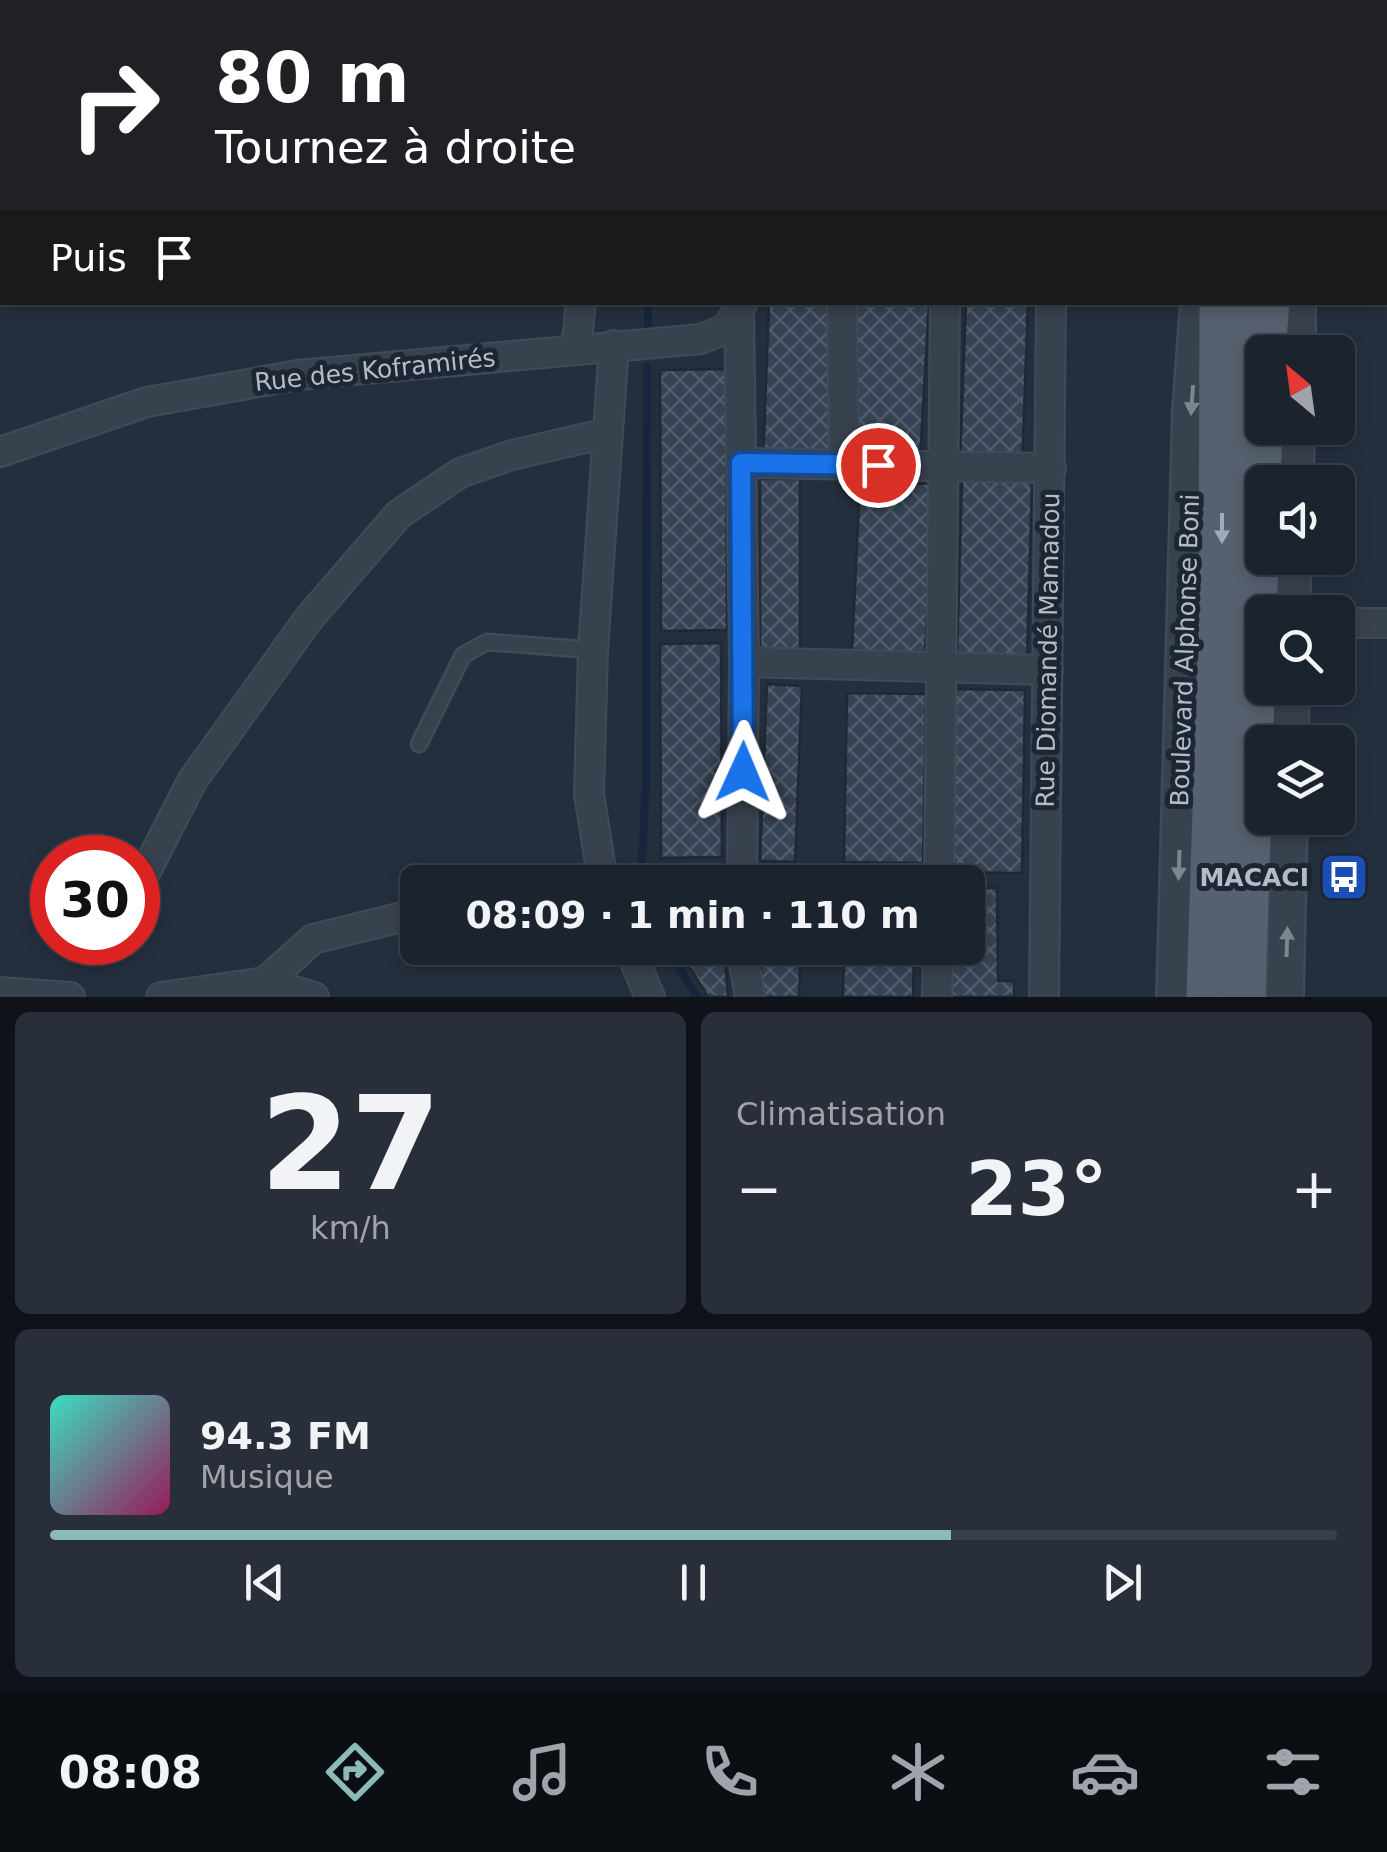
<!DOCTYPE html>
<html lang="fr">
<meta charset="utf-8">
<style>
:root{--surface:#1b232e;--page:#282f3a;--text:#f1f3f6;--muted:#a0a4aa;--line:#39404a;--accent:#8bbbb9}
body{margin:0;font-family:"DejaVu Sans",sans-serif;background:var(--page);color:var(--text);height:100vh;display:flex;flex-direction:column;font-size:38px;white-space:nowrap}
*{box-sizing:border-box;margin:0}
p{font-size:32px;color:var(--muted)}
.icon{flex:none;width:55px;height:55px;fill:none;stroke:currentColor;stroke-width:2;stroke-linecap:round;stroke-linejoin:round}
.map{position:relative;height:997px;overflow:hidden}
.side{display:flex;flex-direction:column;gap:15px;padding:15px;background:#0f1319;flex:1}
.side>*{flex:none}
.top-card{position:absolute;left:0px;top:0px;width:1388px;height:305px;box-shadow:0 5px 15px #0003,0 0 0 2px var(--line);background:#202124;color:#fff;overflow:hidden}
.needle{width:65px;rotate:331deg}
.tools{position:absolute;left:1245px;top:335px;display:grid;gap:20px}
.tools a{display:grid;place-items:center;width:110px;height:110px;border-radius:15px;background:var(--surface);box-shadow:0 5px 15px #0003,0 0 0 2px var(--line);font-size:50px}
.speed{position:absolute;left:30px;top:835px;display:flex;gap:20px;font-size:50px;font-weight:700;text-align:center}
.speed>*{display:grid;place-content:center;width:130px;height:130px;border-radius:50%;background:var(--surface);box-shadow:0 5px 15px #0003,0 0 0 2px var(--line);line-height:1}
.speed .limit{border:15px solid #d22;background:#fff;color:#111}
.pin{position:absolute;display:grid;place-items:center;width:85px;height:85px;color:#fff;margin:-42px;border:5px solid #fff;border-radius:50%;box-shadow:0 2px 10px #0007}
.me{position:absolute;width:110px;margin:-55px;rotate:1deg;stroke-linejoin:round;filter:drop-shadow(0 0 8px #0008)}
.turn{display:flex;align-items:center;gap:35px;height:210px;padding:0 50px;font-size:45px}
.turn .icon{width:130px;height:130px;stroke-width:2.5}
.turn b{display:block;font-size:70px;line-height:85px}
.then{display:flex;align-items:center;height:95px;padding:0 50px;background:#0003;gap:20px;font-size:38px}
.big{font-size:75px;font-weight:700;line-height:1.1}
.side .tile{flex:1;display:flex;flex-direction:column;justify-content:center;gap:15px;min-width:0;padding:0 35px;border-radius:15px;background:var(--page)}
.side .dial{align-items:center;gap:0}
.dial b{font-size:130px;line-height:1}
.song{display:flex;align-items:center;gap:30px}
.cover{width:120px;height:120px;border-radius:15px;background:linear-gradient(135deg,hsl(170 70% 55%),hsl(330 70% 35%))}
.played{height:10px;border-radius:5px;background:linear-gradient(90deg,var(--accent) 70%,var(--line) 70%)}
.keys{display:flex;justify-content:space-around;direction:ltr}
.heat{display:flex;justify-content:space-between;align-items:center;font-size:55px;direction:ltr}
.side .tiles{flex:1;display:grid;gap:15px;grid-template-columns:1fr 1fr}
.tile:last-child{grid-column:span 2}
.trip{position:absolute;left:400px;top:865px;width:585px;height:100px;border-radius:15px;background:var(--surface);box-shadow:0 5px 15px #0003,0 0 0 2px var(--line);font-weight:700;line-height:100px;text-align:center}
.dock{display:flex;height:160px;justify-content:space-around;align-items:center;background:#0b0e12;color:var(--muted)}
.dock .icon{width:70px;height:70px}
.dock .active{color:var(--accent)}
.dock b{font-size:45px;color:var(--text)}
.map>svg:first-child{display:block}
</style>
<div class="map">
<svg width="1387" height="997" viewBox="0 0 1387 997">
<defs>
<pattern id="building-cross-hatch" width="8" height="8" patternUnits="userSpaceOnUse" patternTransform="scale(2.5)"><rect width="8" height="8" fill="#364354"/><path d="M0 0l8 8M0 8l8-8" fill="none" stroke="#515c6b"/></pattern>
</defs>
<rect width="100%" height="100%" fill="#242f3e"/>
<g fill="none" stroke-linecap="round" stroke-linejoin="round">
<g stroke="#17263c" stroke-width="8">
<path d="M648,302v25"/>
<path d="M641,882l5,-100 1,-415"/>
<path d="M667,948l30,49"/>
</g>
</g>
<g fill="url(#building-cross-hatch)" stroke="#1f2835" stroke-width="2.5">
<path d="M769,302h67l-6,165 -67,-2z"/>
<path d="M857,302h72l-9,158 -71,-4z"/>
<path d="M966,302h62l-6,164 -62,-2z"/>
<path d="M726,369l1,261 -66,1 -1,-261z"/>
<rect x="760" y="479" width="40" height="173"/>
<path d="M962,480l70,1 -5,177 -70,-2z"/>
<path d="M860,482l73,2 -8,170 -73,-3z"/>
<path d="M721,643l1,214 -61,1 -1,-214z"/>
<path d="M767,684l35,2 -7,176 -35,-1z"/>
<path d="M954,689l71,1 -3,183 -72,-1z"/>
<path d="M847,693l79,1 -3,169 -79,-1z"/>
<path d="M719,868l1,14h-66l-1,-5z"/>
<path d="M968,888h29l1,93h16v16h-63l-1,-49h18z"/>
<path d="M678,948h46l4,49h-20z"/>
<path d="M761,948h40l-2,49h-39z"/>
<path d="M844,948h70l-1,49h-70z"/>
</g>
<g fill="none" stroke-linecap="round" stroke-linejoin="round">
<g stroke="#414a57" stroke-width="19">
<g id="service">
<path d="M841,2l6,-2"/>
<path d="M419,744l44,-89 24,-13 106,8"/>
</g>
</g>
<g stroke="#414a57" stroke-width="32">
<g id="minor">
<path d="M738,0v2"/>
<path d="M326,2l4,-2"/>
<path d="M995,2v-2"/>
<path d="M0,102h2"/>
<path d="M1385,134h2"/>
<path d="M0,253l2,-2"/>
<path d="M842,302l2,162"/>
<path d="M739,312l5,350 -2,220"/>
<path d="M576,349l5,-47"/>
<path d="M0,452l147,-50 151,-27 403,-36 25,-10 17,-27"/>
<path d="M741,463l310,5"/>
<path d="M1338,623h49"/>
<path d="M744,662l304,8"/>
<path d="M603,882l-14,-88 4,-144 21,-305"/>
<path d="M939,882l6,-580"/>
<path d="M138,887l54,-106 118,-164 89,-103 61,-41 52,-18 95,-22"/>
<path d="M629,948l21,49"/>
<path d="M741,948l9,49"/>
<path d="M265,982l49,15"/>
<path d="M0,992l70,5"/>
<path d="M161,997l104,-15 48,-43 105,-26"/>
<path d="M937,997l1,-49"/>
<path d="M1044,997l7,-695"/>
</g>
</g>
<g stroke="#414a57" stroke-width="40">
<g id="tertiary">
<path d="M1297,352v-50"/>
<path d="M1295,482l1,-54"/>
<path d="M1291,612l2,-54"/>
<path d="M1290,742l1,-54"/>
<path d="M1175,997l16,-588 8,-107"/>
<path d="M1285,997l4,-179"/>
</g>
</g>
<g stroke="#414a57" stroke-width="50">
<g id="primary">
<path d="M1225,2v-2"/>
<path d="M1284,2v-2"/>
<path d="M1263,352l4,-50"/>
<path d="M1209,997l12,-376 1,-319"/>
<path d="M1243,997l19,-642"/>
</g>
</g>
<use href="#service" stroke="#38414e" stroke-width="14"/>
<use href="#minor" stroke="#38414e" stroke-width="28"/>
<use href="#tertiary" stroke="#38414e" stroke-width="35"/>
<use href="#primary" stroke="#56606e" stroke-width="45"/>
</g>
<defs><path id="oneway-solid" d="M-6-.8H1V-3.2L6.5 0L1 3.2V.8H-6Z" transform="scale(2.5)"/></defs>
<g fill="#7c8592">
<use href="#oneway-solid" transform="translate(1192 400) rotate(94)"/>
<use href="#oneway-solid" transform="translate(1179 865) rotate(92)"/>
<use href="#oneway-solid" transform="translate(1287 942) rotate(-88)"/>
</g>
<use fill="#a1aab7" href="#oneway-solid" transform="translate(1222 528) rotate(90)"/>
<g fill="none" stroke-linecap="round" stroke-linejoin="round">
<g stroke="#114b97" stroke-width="25">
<path id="route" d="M743,772l-2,-309 137,2"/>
</g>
<use href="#route" stroke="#1a73e8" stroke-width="18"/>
</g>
<defs>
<g id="bus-square" transform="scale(2.5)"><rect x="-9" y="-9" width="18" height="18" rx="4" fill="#1a4fb4" stroke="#1d2633"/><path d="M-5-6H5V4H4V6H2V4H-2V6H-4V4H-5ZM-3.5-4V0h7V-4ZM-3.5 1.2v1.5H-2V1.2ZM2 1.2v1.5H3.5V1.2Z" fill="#fff"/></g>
</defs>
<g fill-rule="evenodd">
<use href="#bus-square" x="1344" y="877"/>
</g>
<g text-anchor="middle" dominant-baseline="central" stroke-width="10" stroke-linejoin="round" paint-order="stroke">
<g font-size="25" fill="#b4bcc9" stroke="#1d2633">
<text transform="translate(375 370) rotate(-6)">Rue des Koframirés</text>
<text transform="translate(1048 650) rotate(-89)">Rue Diomandé Mamadou</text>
<text transform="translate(1185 650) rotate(-88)">Boulevard Alphonse Boni</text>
</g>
<g font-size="25" font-weight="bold" fill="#b4bcc9" stroke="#1d2633" text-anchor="end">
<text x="1309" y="877">MACACI</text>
</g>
</g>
</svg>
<div class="tools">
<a><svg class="needle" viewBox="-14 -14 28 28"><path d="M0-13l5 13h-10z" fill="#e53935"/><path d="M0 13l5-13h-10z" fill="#a0a4aa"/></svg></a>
<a><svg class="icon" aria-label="sound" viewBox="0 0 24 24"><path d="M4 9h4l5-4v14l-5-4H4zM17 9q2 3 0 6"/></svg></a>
<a><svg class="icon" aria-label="search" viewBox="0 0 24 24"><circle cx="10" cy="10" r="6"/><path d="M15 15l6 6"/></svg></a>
<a><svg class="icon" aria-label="layers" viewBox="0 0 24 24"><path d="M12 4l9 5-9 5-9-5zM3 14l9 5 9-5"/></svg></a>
</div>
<div class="speed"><div class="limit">30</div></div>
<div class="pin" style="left:878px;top:465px;background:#d93025"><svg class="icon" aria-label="arrive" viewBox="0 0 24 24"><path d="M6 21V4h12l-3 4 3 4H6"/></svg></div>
<svg class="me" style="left:743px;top:772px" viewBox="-20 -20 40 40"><path d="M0-17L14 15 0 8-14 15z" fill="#1a73e8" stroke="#fff" stroke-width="4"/></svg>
<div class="trip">08:09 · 1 min · 110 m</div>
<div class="top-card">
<div class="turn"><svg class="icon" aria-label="right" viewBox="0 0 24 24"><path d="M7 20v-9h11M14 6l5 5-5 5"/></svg><div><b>80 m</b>Tournez à droite</div></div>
<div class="then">Puis<svg class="icon" aria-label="arrive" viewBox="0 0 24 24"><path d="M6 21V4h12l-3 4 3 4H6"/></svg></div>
</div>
</div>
<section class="side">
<div class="tiles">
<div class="tile dial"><b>27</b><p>km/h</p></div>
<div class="tile"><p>Climatisation</p>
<div class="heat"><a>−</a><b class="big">23°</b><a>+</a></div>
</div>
<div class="tile">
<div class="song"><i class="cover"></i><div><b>94.3 FM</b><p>Musique</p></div></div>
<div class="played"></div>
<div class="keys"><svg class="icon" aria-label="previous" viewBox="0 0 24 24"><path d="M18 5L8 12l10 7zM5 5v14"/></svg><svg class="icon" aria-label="pause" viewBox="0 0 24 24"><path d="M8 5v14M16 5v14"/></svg><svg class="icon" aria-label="next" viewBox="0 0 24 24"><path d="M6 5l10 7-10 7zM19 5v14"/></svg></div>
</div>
</div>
</section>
<nav class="dock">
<b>08:08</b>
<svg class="icon active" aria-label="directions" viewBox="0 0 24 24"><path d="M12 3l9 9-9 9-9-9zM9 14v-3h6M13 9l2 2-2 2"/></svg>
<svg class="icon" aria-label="music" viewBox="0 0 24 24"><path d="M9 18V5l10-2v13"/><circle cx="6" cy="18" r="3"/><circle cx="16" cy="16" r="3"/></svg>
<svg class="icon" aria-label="phone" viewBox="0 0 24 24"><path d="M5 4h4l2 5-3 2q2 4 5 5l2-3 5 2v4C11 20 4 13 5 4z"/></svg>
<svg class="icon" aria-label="climate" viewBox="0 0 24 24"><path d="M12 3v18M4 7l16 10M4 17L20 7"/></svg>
<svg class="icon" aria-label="car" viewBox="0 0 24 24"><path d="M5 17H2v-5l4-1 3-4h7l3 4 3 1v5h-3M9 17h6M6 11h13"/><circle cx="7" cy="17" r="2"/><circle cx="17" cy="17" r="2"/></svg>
<svg class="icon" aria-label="filters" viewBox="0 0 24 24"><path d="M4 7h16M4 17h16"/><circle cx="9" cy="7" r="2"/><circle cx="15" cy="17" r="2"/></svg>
</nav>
